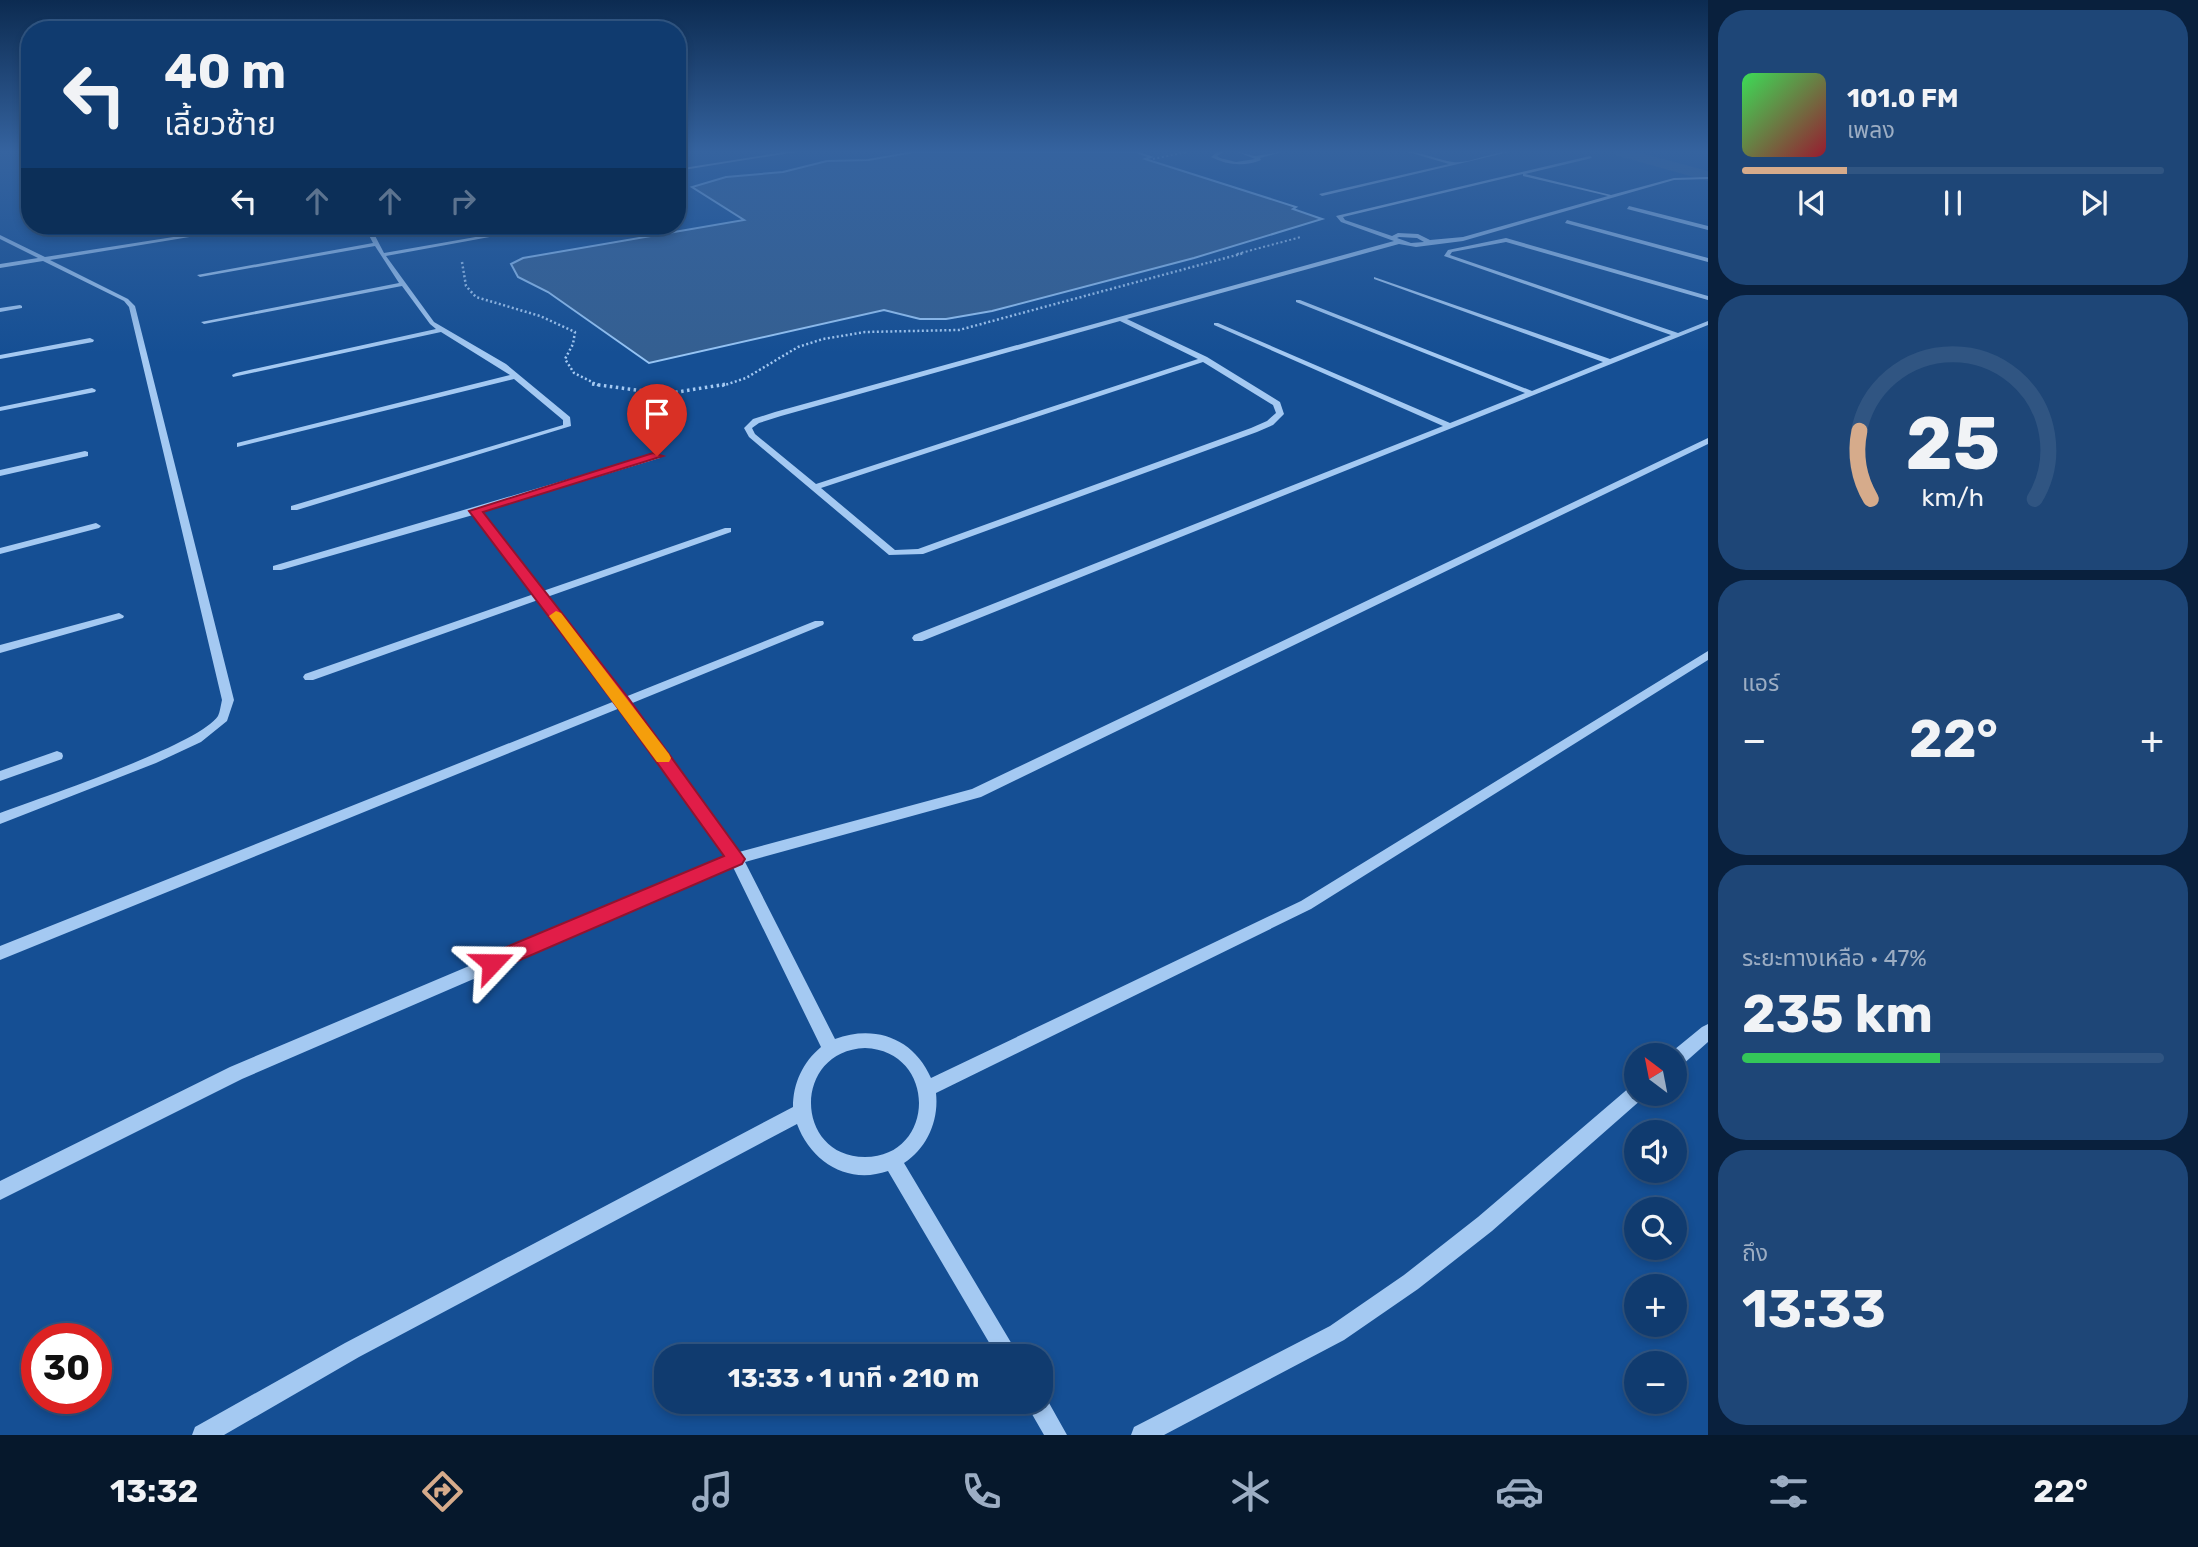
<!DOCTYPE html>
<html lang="th">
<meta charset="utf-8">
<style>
:root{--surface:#103b6f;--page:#1e4677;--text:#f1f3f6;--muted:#9cadc3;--line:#305582;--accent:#d6ab8b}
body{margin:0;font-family:Rubik,"Noto Sans Thai",sans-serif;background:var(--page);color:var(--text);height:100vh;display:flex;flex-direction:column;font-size:26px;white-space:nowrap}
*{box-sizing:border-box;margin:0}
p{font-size:23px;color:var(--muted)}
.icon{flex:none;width:38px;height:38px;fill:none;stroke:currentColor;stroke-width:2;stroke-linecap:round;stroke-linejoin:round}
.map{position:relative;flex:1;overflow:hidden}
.panel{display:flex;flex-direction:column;gap:10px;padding:10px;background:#09203d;width:490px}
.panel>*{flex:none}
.top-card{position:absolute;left:21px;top:21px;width:665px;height:214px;border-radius:28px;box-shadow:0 4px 10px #0003,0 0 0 2px var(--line);background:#103b6f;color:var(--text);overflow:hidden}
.needle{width:46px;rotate:328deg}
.controls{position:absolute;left:1624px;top:1043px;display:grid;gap:14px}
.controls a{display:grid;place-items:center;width:63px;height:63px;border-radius:50%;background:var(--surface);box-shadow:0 4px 10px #0003,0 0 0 2px var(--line);font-size:35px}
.speed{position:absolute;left:21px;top:1323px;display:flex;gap:14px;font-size:35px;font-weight:700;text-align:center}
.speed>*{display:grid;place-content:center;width:91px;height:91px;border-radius:50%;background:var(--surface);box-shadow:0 4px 10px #0003,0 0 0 2px var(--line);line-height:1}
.speed .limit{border:10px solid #d22;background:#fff;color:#111}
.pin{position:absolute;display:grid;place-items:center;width:60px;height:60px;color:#fff;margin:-72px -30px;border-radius:50% 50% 50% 0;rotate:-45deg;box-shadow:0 0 7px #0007}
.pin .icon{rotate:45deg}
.me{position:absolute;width:77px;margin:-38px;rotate:67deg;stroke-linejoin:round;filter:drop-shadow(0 0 5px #0008)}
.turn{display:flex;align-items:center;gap:24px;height:147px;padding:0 28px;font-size:32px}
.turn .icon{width:91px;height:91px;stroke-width:2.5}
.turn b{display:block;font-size:49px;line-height:60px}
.lanes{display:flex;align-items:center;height:66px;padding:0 28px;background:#0003;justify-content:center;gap:35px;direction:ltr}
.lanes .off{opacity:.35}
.big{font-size:52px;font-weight:700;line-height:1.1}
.panel .card{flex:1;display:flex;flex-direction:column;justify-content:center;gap:10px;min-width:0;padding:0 24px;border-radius:28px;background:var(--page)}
.panel .dial{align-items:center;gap:0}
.dial svg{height:182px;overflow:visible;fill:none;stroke:var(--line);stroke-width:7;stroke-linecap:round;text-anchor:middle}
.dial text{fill:var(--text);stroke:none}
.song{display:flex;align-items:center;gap:21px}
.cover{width:84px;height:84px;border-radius:10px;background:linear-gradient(135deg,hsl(130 70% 55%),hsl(350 70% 35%))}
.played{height:7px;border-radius:4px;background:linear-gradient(90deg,var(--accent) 25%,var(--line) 25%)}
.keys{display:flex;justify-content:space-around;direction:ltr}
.heat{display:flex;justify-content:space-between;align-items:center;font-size:38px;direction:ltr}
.charge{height:10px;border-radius:5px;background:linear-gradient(90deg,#34c759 47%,var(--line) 0)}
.trip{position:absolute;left:654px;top:1344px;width:399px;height:70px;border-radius:28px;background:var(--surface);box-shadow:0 4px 10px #0003,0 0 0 2px var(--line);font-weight:700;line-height:70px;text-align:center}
.menu{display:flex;height:112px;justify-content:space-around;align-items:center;background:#06182c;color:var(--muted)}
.menu .icon{width:49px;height:49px}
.menu .on{color:var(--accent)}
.menu b{font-size:32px;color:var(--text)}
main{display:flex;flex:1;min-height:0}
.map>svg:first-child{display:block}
</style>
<main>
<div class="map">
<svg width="1708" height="1435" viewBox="0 0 1708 1435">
<rect width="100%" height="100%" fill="#154f94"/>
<path fill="#345f91" stroke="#96c4f4" stroke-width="2" d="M914,152h222l15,5 -6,2 151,48 -3,2 29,10 -128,39 -202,53 -46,8h-26l-36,-9 -235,53 -101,-71 -30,-15 -7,-13 12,-6 221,-38 -52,-33 34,-10 57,-5 44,-11 41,-1z"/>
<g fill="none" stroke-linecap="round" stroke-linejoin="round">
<path fill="#345f91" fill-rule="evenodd" d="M1613,152h24l71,19v10l-93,-26z"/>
<g stroke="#a4c9f2" stroke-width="2" stroke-dasharray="2 2.5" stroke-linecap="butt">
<path d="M1153,159l34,-7"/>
<path d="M1237,254l64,-17"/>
</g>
<g stroke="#a4c9f2" stroke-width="2.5" stroke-dasharray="2 2.5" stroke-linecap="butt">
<path d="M462,262l4,24 10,11 64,19 35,16 -2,12 -8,15 9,14 26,13"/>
<path d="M722,386l24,-8 52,-31 25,-8 42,-7 94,-2 285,-77"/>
</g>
<path stroke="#a4c9f2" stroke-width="3.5" stroke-dasharray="2.5 3.5" stroke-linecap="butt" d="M592,384l73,10 62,-10"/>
<g fill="#a4c9f2" fill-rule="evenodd">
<path d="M784,152h12l-119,19v-2z"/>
<path d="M1217,152h6l-6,4 3,2 16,4 19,-3 -17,-7 17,4 27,-4 -22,6 1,2c-17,7 -34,5 -50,-3z"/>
<path d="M1408,152c15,0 29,8 45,10 16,2 38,-10 56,-10l-187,44 -3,-2 130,-30z"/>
<path d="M1590,156l2,2 -67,16 86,21 63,-17 34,-1v2l-34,1 -211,61 -47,6 -17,-3 -272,75 80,38 73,45 4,12 -11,11 -16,7 -334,122 -34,1 -140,-118 -5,-9 9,-9 22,-7 619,-171 -53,-19 -5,-6zM1523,174v2l85,20 -145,41 -33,3 -12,-6 -20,-1 -6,3 -47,-16 -2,-3zM1399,237l18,1 7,4 -13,1 -14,-5zM1120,321l78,38 -382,125 -61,-50 -3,-6 7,-5 22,-7zM1203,362l70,43 3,8 -9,8 -16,7 -333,121 -23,1 -74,-62z"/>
<path d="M1629,206l79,20v4l-81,-21z"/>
<path d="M1567,220l141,38v4l-143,-39z"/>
<path d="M244,226h12l-206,34 78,39 7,7 99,394 -7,21 -26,21 -45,21 -156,61v-11c40,-15 199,-68 218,-97 2,-4 3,-12 4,-16l-93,-393 -5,-6 -81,-40 -43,7v-4l38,-6 -38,-19v-4l45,22z"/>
<path d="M364,226h6l14,27 154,-27h11l-163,30 48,66 72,42 64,53 1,9 -274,84h-6v-4l272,-81v-5l-49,-41 -277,68v-4l273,-68 -69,-43 -208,45 -1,-2 4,-2 200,-44 -6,-5 -28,-38 -198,38 -3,-2 198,-39 -24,-37 -175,31 -3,-2 176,-32z"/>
<path d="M1506,238l202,58v4l-202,-58 -54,10 -2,3 228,78 30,-12v4l-786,316h-8l-2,-3 2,-3 529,-209 -229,-101v-2h4l232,100 75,-30 -229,-91v-2h4l232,91 71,-29 -229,-83v-2l236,82 61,-24 -227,-79 4,-6z"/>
<path d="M20,305l2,1v2l-22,4v-4z"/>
<path d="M90,338l4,2 -1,2 -93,17v-4z"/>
<path d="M92,388l4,2 -1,2 -95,19v-4z"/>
<path d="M1708,438v6l-727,353 -236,65 90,177c39,-15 79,-1 96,39l370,-177 407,-250v9l-397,249 -375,184c3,28 -9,55 -32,70l115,193h-22l-109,-185c-40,14 -77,-9 -91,-47l-438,233 -135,78h-32l3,-8 150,-84 448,-236c0,-24 10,-45 28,-60l-88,-180 -491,212 -242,121v-19l230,-114 497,-210 -107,-149 -620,252v-14l615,-245 -77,-101 -225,80h-8l-2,-3 2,-3 229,-80 -61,-79 -192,55h-8v-4l381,-112h6v4l-179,54 62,79 182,-63h6v4l-184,65 78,100 190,-76h8l1,2 -1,2 -193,79 109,148 233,-63zM865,1048c73,3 71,109 0,109 -71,0 -73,-106 0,-109z"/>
<path d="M85,451l3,1v4l-88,20v-6z"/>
<path d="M96,523l5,3 -2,2 -99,26v-6z"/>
<path d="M119,613l5,3 -1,2 -123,35v-8z"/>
<path d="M57,751l5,2 1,3 -1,3 -62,22v-10z"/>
<path d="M1708,1024v18l-27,24 -6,2v-13l-6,-1 33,-27z"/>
<path d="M1636,1085v9h8l-2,5 -150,132 -74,58 -74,51 -180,95h-33l3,-8 196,-101 74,-51 74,-58 152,-130z"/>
<path d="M1041,1393l3,1 23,41h-23l-19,-33h16z"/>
</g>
</g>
<linearGradient id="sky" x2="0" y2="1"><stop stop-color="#0c2b51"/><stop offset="0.43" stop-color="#35639f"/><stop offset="1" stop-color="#35639f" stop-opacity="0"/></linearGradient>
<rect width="1708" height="353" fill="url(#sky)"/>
<path fill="#e11d48" stroke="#92132f" stroke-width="2" d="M653,453l10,3 -180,56 146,187 116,160 -3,5 -250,108 -7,-3 -3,-6 3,-7 239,-100 -107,-149 -148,-196z"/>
<path fill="#f59e0b" d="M556,611l5,2 108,141 2,4 -2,4h-12l-108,-146z"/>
</svg>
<div class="controls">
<a><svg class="needle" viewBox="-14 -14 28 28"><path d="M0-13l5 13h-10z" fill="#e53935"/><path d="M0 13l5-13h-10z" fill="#9cadc3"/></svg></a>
<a><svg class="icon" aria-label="sound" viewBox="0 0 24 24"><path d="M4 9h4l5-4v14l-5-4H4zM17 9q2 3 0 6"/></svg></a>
<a><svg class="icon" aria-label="search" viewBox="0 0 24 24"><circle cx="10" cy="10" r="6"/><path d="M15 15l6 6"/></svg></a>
<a>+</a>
<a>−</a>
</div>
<div class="speed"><div class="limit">30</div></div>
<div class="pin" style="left:657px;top:456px;background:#d93025"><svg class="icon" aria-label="arrive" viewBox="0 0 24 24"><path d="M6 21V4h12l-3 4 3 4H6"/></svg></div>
<svg class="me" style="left:492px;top:963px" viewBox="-20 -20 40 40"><path d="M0-17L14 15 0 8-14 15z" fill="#e11d48" stroke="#fff" stroke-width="4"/></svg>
<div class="trip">13:33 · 1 นาที · 210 m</div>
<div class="top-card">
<div class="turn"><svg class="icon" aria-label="left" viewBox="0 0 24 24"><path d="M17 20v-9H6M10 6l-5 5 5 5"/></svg><div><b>40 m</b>เลี้ยวซ้าย</div></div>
<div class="lanes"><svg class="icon" aria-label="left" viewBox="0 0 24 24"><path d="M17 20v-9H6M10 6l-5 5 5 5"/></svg><svg class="icon off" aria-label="ahead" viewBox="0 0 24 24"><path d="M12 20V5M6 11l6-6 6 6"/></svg><svg class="icon off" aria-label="ahead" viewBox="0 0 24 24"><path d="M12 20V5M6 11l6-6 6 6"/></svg><svg class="icon off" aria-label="right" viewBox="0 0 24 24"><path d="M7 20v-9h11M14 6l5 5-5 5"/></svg></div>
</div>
</div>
<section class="panel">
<div class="card">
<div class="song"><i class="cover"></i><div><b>101.0 FM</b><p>เพลง</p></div></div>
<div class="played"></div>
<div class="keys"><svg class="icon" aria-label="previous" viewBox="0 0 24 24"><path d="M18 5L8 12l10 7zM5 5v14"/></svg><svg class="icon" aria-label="pause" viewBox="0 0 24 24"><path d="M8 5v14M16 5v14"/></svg><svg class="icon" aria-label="next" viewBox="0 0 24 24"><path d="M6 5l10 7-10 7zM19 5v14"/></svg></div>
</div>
<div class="card dial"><svg viewBox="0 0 100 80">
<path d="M14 69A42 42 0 1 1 86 69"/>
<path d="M14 69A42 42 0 0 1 9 39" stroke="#d6ab8b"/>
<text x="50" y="56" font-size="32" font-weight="700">25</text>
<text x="50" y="72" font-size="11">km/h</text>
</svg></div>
<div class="card"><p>แอร์</p>
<div class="heat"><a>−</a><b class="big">22°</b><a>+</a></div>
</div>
<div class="card"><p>ระยะทางเหลือ · 47%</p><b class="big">235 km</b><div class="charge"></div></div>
<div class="card"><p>ถึง</p><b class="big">13:33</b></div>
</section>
</main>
<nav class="menu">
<b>13:32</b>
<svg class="icon on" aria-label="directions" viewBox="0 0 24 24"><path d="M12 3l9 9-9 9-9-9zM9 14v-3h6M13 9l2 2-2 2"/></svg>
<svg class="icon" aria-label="music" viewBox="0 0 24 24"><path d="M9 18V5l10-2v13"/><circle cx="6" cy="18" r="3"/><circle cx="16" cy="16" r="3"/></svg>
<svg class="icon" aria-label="phone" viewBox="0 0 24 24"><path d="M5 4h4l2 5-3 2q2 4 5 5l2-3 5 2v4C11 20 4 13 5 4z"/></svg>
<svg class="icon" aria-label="climate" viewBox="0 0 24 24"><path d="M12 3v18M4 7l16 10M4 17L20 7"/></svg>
<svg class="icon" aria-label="car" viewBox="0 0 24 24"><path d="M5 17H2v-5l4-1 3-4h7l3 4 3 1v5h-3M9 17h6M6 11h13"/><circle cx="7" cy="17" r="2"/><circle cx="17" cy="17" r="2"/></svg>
<svg class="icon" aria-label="filters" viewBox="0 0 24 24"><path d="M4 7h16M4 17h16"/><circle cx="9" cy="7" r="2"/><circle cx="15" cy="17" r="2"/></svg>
<b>22°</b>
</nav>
